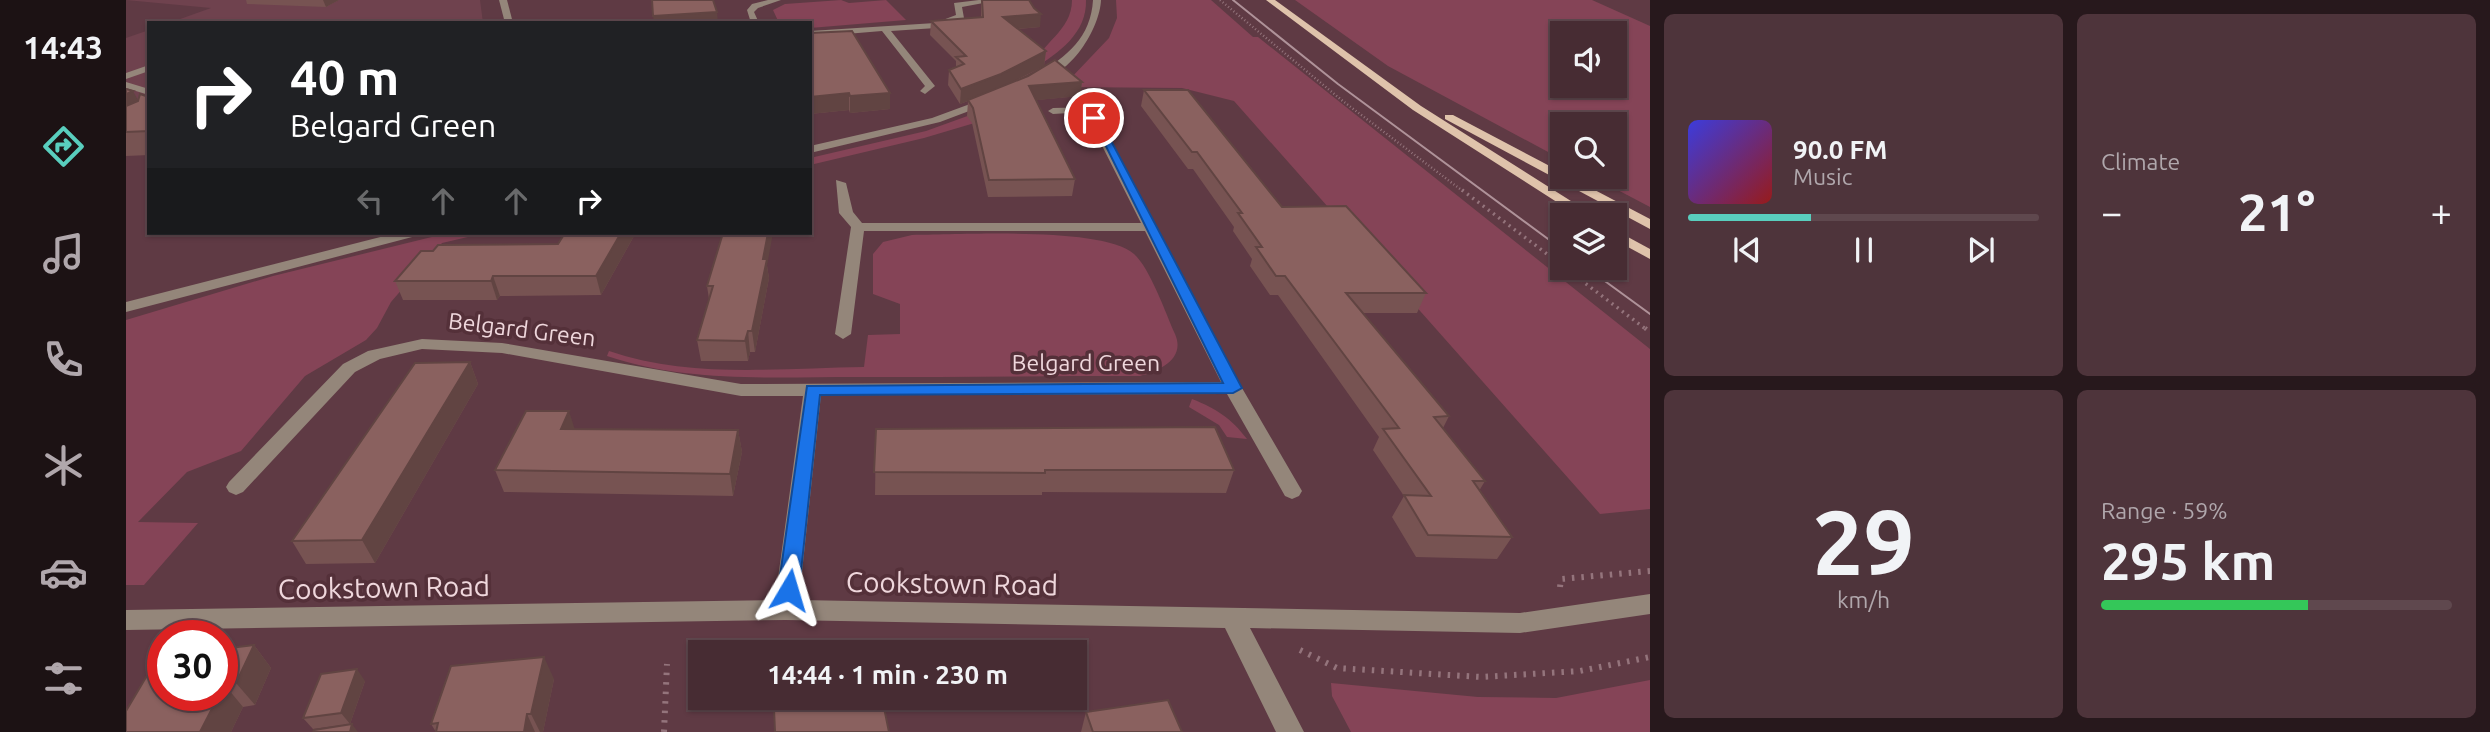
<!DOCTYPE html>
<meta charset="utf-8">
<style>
:root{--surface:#472c33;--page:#4e343b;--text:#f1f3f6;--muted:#b0a7ac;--line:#5f484e;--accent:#59cebe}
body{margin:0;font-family:Ubuntu,sans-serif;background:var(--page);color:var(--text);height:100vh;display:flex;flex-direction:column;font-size:26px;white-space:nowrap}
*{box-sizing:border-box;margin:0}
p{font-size:23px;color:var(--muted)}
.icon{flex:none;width:38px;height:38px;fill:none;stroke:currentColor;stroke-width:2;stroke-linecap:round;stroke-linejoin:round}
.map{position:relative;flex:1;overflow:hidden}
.details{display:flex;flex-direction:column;gap:14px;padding:14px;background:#27181c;width:840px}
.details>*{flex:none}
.guide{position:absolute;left:21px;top:21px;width:665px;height:214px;border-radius:0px;box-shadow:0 2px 5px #0004,0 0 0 2px var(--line);background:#202124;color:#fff;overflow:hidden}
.controls{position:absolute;left:1424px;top:21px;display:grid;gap:14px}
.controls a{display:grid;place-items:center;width:77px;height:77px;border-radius:0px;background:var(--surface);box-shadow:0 2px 5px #0004,0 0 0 2px var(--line);font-size:35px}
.speed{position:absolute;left:21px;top:620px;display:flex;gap:14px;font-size:35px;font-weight:700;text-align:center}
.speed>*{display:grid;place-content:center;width:91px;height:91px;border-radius:50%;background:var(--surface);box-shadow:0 2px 5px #0004,0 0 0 2px var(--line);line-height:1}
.speed .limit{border:10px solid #d22;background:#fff;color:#111}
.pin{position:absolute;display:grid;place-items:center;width:60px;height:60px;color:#fff;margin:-30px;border:4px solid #fff;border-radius:50%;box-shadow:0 2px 7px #0007}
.me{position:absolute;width:77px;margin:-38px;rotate:7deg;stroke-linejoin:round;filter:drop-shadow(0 0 5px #0008)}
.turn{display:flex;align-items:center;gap:24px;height:147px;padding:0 28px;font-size:32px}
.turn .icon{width:91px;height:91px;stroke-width:2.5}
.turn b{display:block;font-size:49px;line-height:60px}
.lanes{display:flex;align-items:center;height:66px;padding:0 28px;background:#0003;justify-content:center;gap:35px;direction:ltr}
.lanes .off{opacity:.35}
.big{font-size:52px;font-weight:700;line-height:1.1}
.details .tile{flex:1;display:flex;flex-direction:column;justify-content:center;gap:10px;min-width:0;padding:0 24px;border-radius:10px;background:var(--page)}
.details .dial{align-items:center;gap:0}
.dial b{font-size:91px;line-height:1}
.song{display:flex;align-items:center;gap:21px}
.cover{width:84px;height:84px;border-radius:10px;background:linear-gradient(135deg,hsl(240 70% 55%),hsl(0 70% 35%))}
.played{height:7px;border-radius:4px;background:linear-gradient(90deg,var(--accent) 35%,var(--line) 35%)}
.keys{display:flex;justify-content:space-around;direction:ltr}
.heat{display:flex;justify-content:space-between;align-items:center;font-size:38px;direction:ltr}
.charge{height:10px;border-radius:5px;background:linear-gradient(90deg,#34c759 59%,var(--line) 0)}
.details .tiles{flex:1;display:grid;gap:14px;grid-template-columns:repeat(2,1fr)}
.trip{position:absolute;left:562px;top:640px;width:399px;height:70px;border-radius:0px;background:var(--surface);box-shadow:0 2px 5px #0004,0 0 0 2px var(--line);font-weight:700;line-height:70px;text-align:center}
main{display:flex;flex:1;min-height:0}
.tab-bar{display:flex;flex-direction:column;width:126px;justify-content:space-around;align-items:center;background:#1c1214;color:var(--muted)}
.tab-bar .icon{width:49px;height:49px}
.tab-bar .selected{color:var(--accent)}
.tab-bar b{font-size:32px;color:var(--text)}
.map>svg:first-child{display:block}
</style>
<main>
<nav class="tab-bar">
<b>14:43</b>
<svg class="icon selected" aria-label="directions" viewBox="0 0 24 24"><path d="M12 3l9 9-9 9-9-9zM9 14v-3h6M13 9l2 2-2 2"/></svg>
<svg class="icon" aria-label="music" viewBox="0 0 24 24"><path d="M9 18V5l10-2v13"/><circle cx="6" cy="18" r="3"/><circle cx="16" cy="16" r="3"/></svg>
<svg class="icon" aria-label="phone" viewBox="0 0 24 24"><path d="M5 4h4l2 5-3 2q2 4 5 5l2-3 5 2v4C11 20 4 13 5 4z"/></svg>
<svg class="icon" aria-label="climate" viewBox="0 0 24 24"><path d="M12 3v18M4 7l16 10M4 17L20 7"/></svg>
<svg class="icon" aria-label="car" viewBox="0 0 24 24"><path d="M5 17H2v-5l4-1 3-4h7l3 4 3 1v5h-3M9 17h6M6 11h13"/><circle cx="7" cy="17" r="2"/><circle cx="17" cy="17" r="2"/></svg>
<svg class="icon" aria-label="filters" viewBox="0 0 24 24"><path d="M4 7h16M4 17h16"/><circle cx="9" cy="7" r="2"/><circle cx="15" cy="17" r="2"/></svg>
</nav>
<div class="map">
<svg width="1524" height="732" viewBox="0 0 1524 732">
<rect width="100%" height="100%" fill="#5f3a44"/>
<g fill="#6f424e">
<path d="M0,0h354l3,23h-314l42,-15z"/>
<path d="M23,30v100l-23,18v-110z"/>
</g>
<g fill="#854457" fill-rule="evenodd">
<path d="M715,0l8,3 37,-3 20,20 -96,8v-5h-31l-6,-13 12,-6z"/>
<path d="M946,0h14c1,33 -27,53 -53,69 7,-27 39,-37 39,-69z"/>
<path d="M990,0h95l42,37h5l392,312v160l-50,5 -366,-413 -52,-13 -116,-1 -78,32 -64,19 -114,27v-7l116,-27 144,-52 39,-41 8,-20z"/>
<path d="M1169,0h297l58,26v181l-57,-30h22v-53h-52v36l-175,-94zM1437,33h52v53h-52z"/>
<path d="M322,233h37l-43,10 -51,59 -14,26 -11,12 -61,36 -64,75 -54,21 -49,50 60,1 -54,62h-18v-265l147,-44z"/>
<path d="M786,235c46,0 191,-9 222,19 16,14 32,60 41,80 11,25 -16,37 -35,42 -95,0 -189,1 -284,1 -83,0 -169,6 -249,-21l2,-5c82,28 169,17 255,16l4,-32 32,-1v-30l-27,-10v-40l10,-12z"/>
<path d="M1066,399c25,10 39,19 55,40l-20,-2 -8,-12 -30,-18z"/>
<path d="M1524,680v52h-299l-19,-36 -1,-13 147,14 78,1z"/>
</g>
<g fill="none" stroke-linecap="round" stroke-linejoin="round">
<path stroke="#94747c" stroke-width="2.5" stroke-dasharray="1 2.5" stroke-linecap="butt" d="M1094,0l124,102 120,90"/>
<g stroke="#94747c" stroke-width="3.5" stroke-dasharray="2 4.5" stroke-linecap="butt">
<path d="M1336,190l101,76"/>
<path d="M1439,268l82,62"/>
</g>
<path stroke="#94747c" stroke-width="4.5" stroke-dasharray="2 5" stroke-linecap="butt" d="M1519,328l5,4"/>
<g stroke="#94747c" stroke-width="6" stroke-dasharray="2.5 7" stroke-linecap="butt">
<path d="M1434,587l1,-8 89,-8"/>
<path d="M1174,650l37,18 144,9 99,-6 70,-14"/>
<path d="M538,732l3,-68"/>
</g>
<g fill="#94867a" fill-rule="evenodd">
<path d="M373,0h8l6,23h-8z"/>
<path d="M642,0h13l-23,8 -4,4 5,11h-8l-4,-13 5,-6z"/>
<path d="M853,0l15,1 -32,6 2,11 -28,10 -45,3 44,55 -10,8 -5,-3 5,-5 -43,-55 -72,6v-6l125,-8 21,-8 -2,-12z"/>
<path d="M967,0h8c-1,29 -33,80 -64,78v-4c30,-17 54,-37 56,-74z"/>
<path d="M23,65v6l-23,8v-6z"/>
<path d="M0,82l23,7v6l-23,-7z"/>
<path d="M863,97l5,3 -1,2 -53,20 -130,31v-7l122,-28z"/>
<path d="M967,107l149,281 60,103 -3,5 -7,3 -7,-3 -58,-102 -406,1 -22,205 721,13 130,-19v20l-130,19 -270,-5 54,104h-28l-51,-104 -439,-8 -660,10v-20l649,-10 28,-204h-62l-239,-43 -80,-4 -42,10 -25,13 -112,120 -7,3 -7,-3 -3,-5 3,-5 114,-118 25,-13 54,-12 80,4 239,41 480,-2 -76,-151h-281l-13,103 -8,5 -8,-5 16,-107 -12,-14 -3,-33 10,3 7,29 9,11h279l-56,-111 -32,2 -5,-3 5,-3z"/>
<path d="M270,233h22l-2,3 -290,76v-10z"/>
</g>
<g fill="#dfc3ab" fill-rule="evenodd">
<path d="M1140,0h9l146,106 172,109h-16l-164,-105z"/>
<path d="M1319,115h8l110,58v4h7l80,42v10l-205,-110z"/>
<path d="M1489,230l35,19v10l-35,-19z"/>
</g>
<g stroke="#af9299" stroke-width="2">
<path d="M1107,0l105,84 225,166"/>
<path d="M1461,268l63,46"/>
</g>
</g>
<g fill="#775352">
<path d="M120,0h93l-13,7 -79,-3z"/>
<path d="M855,0l59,27 -22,2 28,22 -2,15 -32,17 70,-1 -2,14 -44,4 39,79 -3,17 -84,1 -16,-74 -5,-7 1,-15 -8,3 -12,-19 1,-15 7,-3v-6l-26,-26 1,-14 50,-4z"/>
<path d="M684,33l80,60v16l-40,4 -1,-3 -39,4z"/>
<path d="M0,89l12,11 11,-3v58l-23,1z"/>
<path d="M1018,90l138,117 144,86 -9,20h-54l86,103 -6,12 42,53 -6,10 33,46 -15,22 -81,-2 -24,-40 12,-21 -31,-46 6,-13 -101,-142h-8l-20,-29 2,-7 -19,-28 1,-4 -41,-58h-5l-47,-63z"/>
<path d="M508,236l-33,59 -101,1 -3,4h-94l-8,-19 163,-37z"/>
<path d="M641,266l2,12 -14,74h-5l-2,9h-47l-4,-21 12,-41 -2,-13z"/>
<path d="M344,362l8,22 -103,179 -69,1 -14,-23z"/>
<path d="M750,429l358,41 -8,23 -184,-1v3h-167z"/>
<path d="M449,430h163l4,22 -9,44 -229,-4 -9,-22z"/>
<path d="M128,645l17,23 -16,37 -12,2 -12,25h-105l96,-83z"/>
<path d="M428,679l-11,53h-107l-5,-8z"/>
<path d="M239,681l-15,43 -37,5 -10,-11z"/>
<path d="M960,712l96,20h-101z"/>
</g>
<g fill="#614442">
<path d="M197,0h16l-13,7z"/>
<path d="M591,12l1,11h-64l-1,-7z"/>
<path d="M915,14l-1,13 -38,3 1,-13z"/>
<path d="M920,51l-2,15 -45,23 -39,15 1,-15z"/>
<path d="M956,82l-2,14 -52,5 1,-15z"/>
<path d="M7,91l12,22 -19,9v-28z"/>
<path d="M723,93v17l-39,4v-17z"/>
<path d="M764,93v16l-40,4v-17z"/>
<path d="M495,233h12l1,3 -33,59 -5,-19z"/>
<path d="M642,233h5l-6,33 2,12 -14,74 -3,-21z"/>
<path d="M367,276l7,20 -3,4 -6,-19z"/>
<path d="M622,331l2,21 -2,9 -3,-20z"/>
<path d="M344,362l8,22 -103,179 -13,-23z"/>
<path d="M443,411l7,22 -15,-4z"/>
<path d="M612,430l4,22 -9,44 -3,-22z"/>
<path d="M128,645l17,23 -16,37 -19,-22z"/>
<path d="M418,657l10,22 -11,53h-3l-9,-18z"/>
<path d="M231,669l8,12 -15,43 -9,-11z"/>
<path d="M98,684l19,23 -12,25h-31l19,-37h3v-7z"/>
<path d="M401,714l8,18h-11z"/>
<path d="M226,724l6,8h-8z"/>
</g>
<g fill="#8a615f" stroke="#614442" stroke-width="2">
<path d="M526,0h61l4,12 -64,4z"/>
<path d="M856,0h47l5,8 7,6 -38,3 43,34 -45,23 -40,15 -12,-19 15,-6 -8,-7 10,-1 -35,-35 52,-4z"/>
<path d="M726,31l38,62 -40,3 -1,-3 -39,4v-64z"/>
<path d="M929,60l27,22 -53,4 46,93 -86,1 -16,-72 -5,-8 60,-24z"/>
<path d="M0,89l7,2 -7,3z"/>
<path d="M1018,90h44l94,117 64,-1 80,87h-80l103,123 -15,1 51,64h-12l39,56 -84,-2 -24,-40 27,1 -48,-67 16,-1 -114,-152h-9l-20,-29h6l-24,-34h4l-45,-61h-5z"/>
<path d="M14,94l9,3v34l-23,1v-26l12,-5z"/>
<path d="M439,233h56l-25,43h-103l-2,5h-96l26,-30h12l5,-6 120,-1z"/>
<path d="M597,233h45l-5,26h4l-15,72h-4l-3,10 -48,-1 16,-54h-6z"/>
<path d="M344,362l-108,178 -70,1 123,-178z"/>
<path d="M400,411h43l-8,18 177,1 -8,44 -235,-4z"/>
<path d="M1089,427l19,43h-189v3l-171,-1 2,-43z"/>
<path d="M128,645l-18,38 -12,1 -2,4v-39z"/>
<path d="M32,657h5v38h56l-19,37h-74v-21z"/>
<path d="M418,657l-13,57h-4l-3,18h-88l2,-9 -7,1 20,-58z"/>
<path d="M231,669l-16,44 -38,5 18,-44z"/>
<path d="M716,698h40l7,34h-114l-1,-23z"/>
<path d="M1042,700l14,32h-89l-7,-20z"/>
<path d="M226,724l-2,8h-37l1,-2z"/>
</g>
<path fill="#1a73e8" stroke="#114b97" stroke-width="2" d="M965,116l8,2 143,270 -9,5 -413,2 -21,195 -3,6 -7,3 -8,-3 -3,-6 29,-204 416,-3z"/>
<g text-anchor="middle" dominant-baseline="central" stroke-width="7" stroke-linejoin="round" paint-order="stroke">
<g font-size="23" fill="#efd7dc" stroke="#543039">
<text transform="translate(396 329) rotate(7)">Belgard Green</text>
<text x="960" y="362">Belgard Green</text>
</g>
<g font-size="28" fill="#efd7dc" stroke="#543039">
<text transform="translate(826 583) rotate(1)">Cookstown Road</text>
<text transform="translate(258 587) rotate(-1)">Cookstown Road</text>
</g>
</g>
</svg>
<div class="controls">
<a><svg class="icon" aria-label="sound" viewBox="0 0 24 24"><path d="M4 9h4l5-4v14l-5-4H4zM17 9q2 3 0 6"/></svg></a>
<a><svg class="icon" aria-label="search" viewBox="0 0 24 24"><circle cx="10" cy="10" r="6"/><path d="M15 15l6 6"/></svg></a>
<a><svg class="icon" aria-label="layers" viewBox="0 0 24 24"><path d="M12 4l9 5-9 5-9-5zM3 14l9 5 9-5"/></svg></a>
</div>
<div class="speed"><div class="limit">30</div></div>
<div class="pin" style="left:968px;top:118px;background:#d93025"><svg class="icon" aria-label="arrive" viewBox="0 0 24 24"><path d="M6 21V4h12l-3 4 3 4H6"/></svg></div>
<svg class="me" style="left:663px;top:590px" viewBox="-20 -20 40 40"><path d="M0-17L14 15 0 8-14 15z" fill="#1a73e8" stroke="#fff" stroke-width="4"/></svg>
<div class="trip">14:44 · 1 min · 230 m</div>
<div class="guide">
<div class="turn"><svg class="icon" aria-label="right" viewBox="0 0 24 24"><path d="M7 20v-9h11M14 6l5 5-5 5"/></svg><div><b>40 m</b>Belgard Green</div></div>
<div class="lanes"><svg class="icon off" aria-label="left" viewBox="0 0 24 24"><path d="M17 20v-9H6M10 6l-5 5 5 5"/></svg><svg class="icon off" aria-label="ahead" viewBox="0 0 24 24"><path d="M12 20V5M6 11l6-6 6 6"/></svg><svg class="icon off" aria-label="ahead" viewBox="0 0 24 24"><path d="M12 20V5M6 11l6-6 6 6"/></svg><svg class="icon" aria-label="right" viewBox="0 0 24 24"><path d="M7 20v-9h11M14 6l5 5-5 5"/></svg></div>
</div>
</div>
<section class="details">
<div class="tiles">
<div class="tile">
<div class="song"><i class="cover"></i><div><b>90.0 FM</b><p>Music</p></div></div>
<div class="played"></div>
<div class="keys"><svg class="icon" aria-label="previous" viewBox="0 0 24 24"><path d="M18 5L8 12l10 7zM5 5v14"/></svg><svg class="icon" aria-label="pause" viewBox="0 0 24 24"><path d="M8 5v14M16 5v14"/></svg><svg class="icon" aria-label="next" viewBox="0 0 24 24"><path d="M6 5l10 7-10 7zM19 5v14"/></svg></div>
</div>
<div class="tile"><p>Climate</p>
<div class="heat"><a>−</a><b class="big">21°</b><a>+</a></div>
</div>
<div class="tile dial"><b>29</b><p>km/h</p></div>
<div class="tile"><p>Range · 59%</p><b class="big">295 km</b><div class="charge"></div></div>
</div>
</section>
</main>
